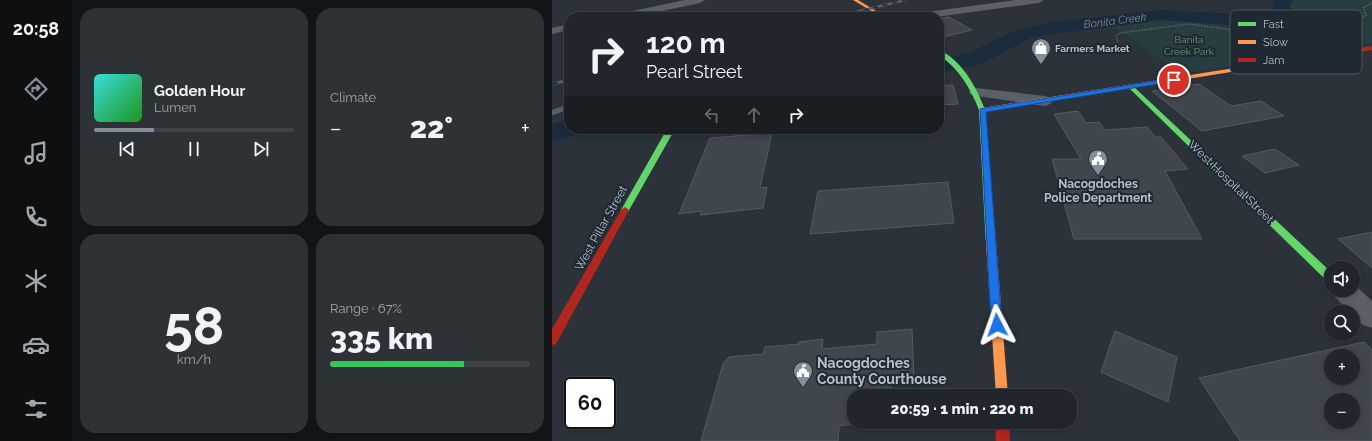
<!DOCTYPE html>
<meta charset="utf-8">
<style>
:root{--surface:#20262b;--page:#2d3237;--text:#f1f3f6;--muted:#a2a5a9;--line:#3d4347;--accent:#858e97}
body{margin:0;font-family:Raleway,sans-serif;background:var(--page);color:var(--text);height:100vh;display:flex;flex-direction:column;font-size:15px;white-space:nowrap}
*{box-sizing:border-box;margin:0}
p{font-size:13px;color:var(--muted)}
.icon{flex:none;width:22px;height:22px;fill:none;stroke:currentColor;stroke-width:2;stroke-linecap:round;stroke-linejoin:round}
.map{position:relative;flex:1;overflow:hidden}
.details{display:flex;flex-direction:column;gap:8px;padding:8px;background:#121518;width:480px}
.details>*{flex:none}
.banner{position:absolute;left:12px;top:12px;width:380px;height:122px;border-radius:16px;box-shadow:0 2px 6px #0003,0 0 0 1px var(--line);background:#20262b;color:var(--text);overflow:hidden}
.fabs{position:absolute;left:772px;top:261px;display:grid;gap:8px}
.fabs a{display:grid;place-items:center;width:36px;height:36px;border-radius:50%;background:var(--surface);box-shadow:0 2px 6px #0003,0 0 0 1px var(--line);font-size:20px}
.speed{position:absolute;left:12px;top:377px;display:flex;gap:8px;font-size:20px;font-weight:700;text-align:center}
.speed>*{display:grid;place-content:center;width:52px;height:52px;border-radius:50%;background:var(--surface);box-shadow:0 2px 6px #0003,0 0 0 1px var(--line);line-height:1}
.speed .limit{border:2px solid #111;border-radius:6px;background:#fff;color:#111}
.pin{position:absolute;display:grid;place-items:center;width:34px;height:34px;color:#fff;margin:-17px;border:2px solid #fff;border-radius:50%;box-shadow:0 1px 4px #0007}
.me{position:absolute;width:44px;margin:-22px;rotate:356deg;stroke-linejoin:round;filter:drop-shadow(0 0 3px #0008)}
.turn{display:flex;align-items:center;gap:14px;height:84px;padding:0 16px;font-size:18px}
.turn .icon{width:52px;height:52px;stroke-width:2.5}
.turn b{display:block;font-size:28px;line-height:34px}
.lanes{display:flex;align-items:center;height:38px;padding:0 16px;background:#0003;justify-content:center;gap:20px;direction:ltr}
.lanes .off{opacity:.35}
.big{font-size:30px;font-weight:800;line-height:1.1}
.details .tile{flex:1;display:flex;flex-direction:column;justify-content:center;gap:6px;min-width:0;padding:0 14px;border-radius:16px;background:var(--page)}
.details .dial{align-items:center;gap:0}
.dial b{font-size:52px;line-height:1}
.song{display:flex;align-items:center;gap:12px}
.cover{width:48px;height:48px;border-radius:6px;background:linear-gradient(135deg,hsl(180 70% 55%),hsl(120 70% 35%))}
.played{height:4px;border-radius:2px;background:linear-gradient(90deg,var(--accent) 30%,var(--line) 30%)}
.keys{display:flex;justify-content:space-around;direction:ltr}
.heat{display:flex;justify-content:space-between;align-items:center;font-size:22px;direction:ltr}
.charge{height:6px;border-radius:3px;background:linear-gradient(90deg,#34c759 67%,var(--line) 0)}
.details .tiles{flex:1;display:grid;gap:8px;grid-template-columns:repeat(2,1fr)}
.trip{position:absolute;left:295px;top:389px;width:230px;height:40px;border-radius:16px;background:var(--surface);box-shadow:0 2px 6px #0003,0 0 0 1px var(--line);font-weight:800;line-height:40px;text-align:center}
main{display:flex;flex:1;min-height:0}
.tabs{display:flex;flex-direction:column;width:72px;justify-content:space-around;align-items:center;background:#0d0f11;color:var(--muted)}
.tabs .icon{width:28px;height:28px}
.tabs .selected{color:var(--accent)}
.tabs b{font-size:18px;color:var(--text)}
.map>svg:first-child{display:block}
</style>
<main>
<nav class="tabs">
<b>20:58</b>
<svg class="icon selected" aria-label="directions" viewBox="0 0 24 24"><path d="M12 3l9 9-9 9-9-9zM9 14v-3h6M13 9l2 2-2 2"/></svg>
<svg class="icon" aria-label="music" viewBox="0 0 24 24"><path d="M9 18V5l10-2v13"/><circle cx="6" cy="18" r="3"/><circle cx="16" cy="16" r="3"/></svg>
<svg class="icon" aria-label="phone" viewBox="0 0 24 24"><path d="M5 4h4l2 5-3 2q2 4 5 5l2-3 5 2v4C11 20 4 13 5 4z"/></svg>
<svg class="icon" aria-label="climate" viewBox="0 0 24 24"><path d="M12 3v18M4 7l16 10M4 17L20 7"/></svg>
<svg class="icon" aria-label="car" viewBox="0 0 24 24"><path d="M5 17H2v-5l4-1 3-4h7l3 4 3 1v5h-3M9 17h6M6 11h13"/><circle cx="7" cy="17" r="2"/><circle cx="17" cy="17" r="2"/></svg>
<svg class="icon" aria-label="filters" viewBox="0 0 24 24"><path d="M4 7h16M4 17h16"/><circle cx="9" cy="7" r="2"/><circle cx="15" cy="17" r="2"/></svg>
</nav>
<section class="details">
<div class="tiles">
<div class="tile">
<div class="song"><i class="cover"></i><div><b>Golden Hour</b><p>Lumen</p></div></div>
<div class="played"></div>
<div class="keys"><svg class="icon" aria-label="previous" viewBox="0 0 24 24"><path d="M18 5L8 12l10 7zM5 5v14"/></svg><svg class="icon" aria-label="pause" viewBox="0 0 24 24"><path d="M8 5v14M16 5v14"/></svg><svg class="icon" aria-label="next" viewBox="0 0 24 24"><path d="M6 5l10 7-10 7zM19 5v14"/></svg></div>
</div>
<div class="tile"><p>Climate</p>
<div class="heat"><a>−</a><b class="big">22°</b><a>+</a></div>
</div>
<div class="tile dial"><b>58</b><p>km/h</p></div>
<div class="tile"><p>Range · 67%</p><b class="big">335 km</b><div class="charge"></div></div>
</div>
</section>
<div class="map">
<svg width="820" height="441" viewBox="0 0 820 441">
<rect width="100%" height="100%" fill="#2b3239"/>
<path fill="#283d3f" d="M739,0h81v43l-191,31 -71,-50 53,-8h29l48,5 23,-1 15,-2 7,-5v-8z"/>
<g fill="none" stroke-linecap="round" stroke-linejoin="round">
<g fill="#1a2b3d" fill-rule="evenodd">
<path d="M723,0h18l-3,5 1,7 -10,10 -6,1 -35,3 -79,-6 -114,15 -17,3 -44,24 -47,12v-14l31,-8 47,-22 30,-7 114,-13 79,4 30,-1 3,-3 -1,-6z"/>
<path d="M17,120v9h13l-3,5 -27,7v-17z"/>
</g>
</g>
<g fill="#40464d" stroke="#535a61" fill-rule="evenodd">
<path d="M397,17l23,13 -33,8v-20z"/>
<path d="M647,84l32,22 30,-5 23,15 -82,15 -50,-40z"/>
<path d="M401,85l5,19 -19,1v-19z"/>
<path d="M526,111l8,12 13,-1 6,8 42,-3 8,10h6l27,32 -23,2 37,68h-128l-22,-80h29l-27,-45z"/>
<path d="M220,133l-12,55 7,-1 -4,21 -63,7 2,-4 -23,3 31,-76z"/>
<path d="M723,149l24,16 -34,8 -23,-17z"/>
<path d="M396,182l6,41 -144,11 8,-43z"/>
<path d="M820,232v36l-34,-29z"/>
<path d="M360,329l2,49 -23,3v15h-37v26h16l-31,4 -1,15h-137l22,-77 6,-7 34,-3 2,-7 34,-3v-2l24,-3 -1,10 55,-5v-12z"/>
<path d="M563,331l62,26 -9,45 -67,-30z"/>
<path d="M812,342l8,8v91h-132l-41,-63zM779,356h22v22h-22zM779,400h22v22h-22z"/>
</g>
<g fill="none" stroke-linecap="round" stroke-linejoin="round">
<path stroke="#5d6469" stroke-width="1.5" stroke-dasharray="1.5 1.5" stroke-linecap="butt" d="M566,42l-2,-6 4,-3 69,-9 52,7 88,-7 8,-7h27l2,-2 -3,-7 9,-5"/>
<path fill="#5b6067" fill-rule="evenodd" d="M14,105h3v5l-17,5v-5z"/>
<g fill="#5b6067" fill-rule="evenodd">
<path d="M133,0h20l-5,3 -66,14h-21l5,-3z"/>
<path d="M464,0h28l-5,3 -103,14h-29l5,-3z"/>
<path d="M17,24v6l-17,4v-6z"/>
<path d="M424,88l69,8 5,2 3,3 -3,3 -5,2 -74,-11 -2,-3 2,-3z"/>
<path d="M801,283l19,18v27l-9,-3 -10,-10v-3h-3l-15,-15 -3,-7h21z"/>
</g>
<g fill="#63d668" fill-rule="evenodd">
<path d="M387,50c23,10 38,38 46,60l10,118 -2,2h-6l-2,-2 -6,-118c-9,-23 -20,-41 -40,-55z"/>
<path d="M577,86h4l198,186v10l-4,-1 -198,-193z"/>
<path d="M115,129h8l-47,83h-6l-1,-2z"/>
</g>
<g fill="#ff974d" fill-rule="evenodd">
<path d="M301,0h5l28,17h-5z"/>
<path d="M708,64l3,2 -1,1 -280,45 -3,-2 3,-2z"/>
<path d="M438,225l5,3 13,168h-12l-11,-168z"/>
</g>
<g fill="#b3261e" fill-rule="evenodd">
<path d="M820,46v4l-112,18 -3,-2 3,-2z"/>
<path d="M73,207l4,3 -73,134 -4,1v-16l69,-119z"/>
<path d="M443,422h14l1,19h-14z"/>
</g>
<g stroke="#5a5f64" stroke-width="2.5">
<path id="rail-far1" d="M282,17l72,-17"/>
</g>
<g stroke="#5a5f64" stroke-width="3">
<path id="rail" d="M0,84l17,-4"/>
</g>
<use href="#rail-far1" stroke="#1e2934" stroke-width="1.5" stroke-dasharray="5" stroke-linecap="butt"/>
<use href="#rail" stroke="#1e2934" stroke-width="2" stroke-dasharray="6" stroke-linecap="butt"/>
</g>
<path fill="#1a73e8" stroke="#114b97" d="M622,78l3,2 -1,1 -190,31 16,213 -1,4 -4,1 -4,-1 -2,-4 -11,-216z"/>
<defs>
<g id="shop-pin" transform="scale(1)"><path d="M0 17L-7.5 6A9.5 9.5 0 1 1 7.5 6Z" fill="#858e97" stroke="#1e2934"/><path d="M-5-2.5h2.3a2.7 3.5 0 0 1 5.4 0H5L5.5 6h-11ZM-1.5-2.5h3a1.5 2.3 0 0 0-3 0Z" fill="#fff"/></g>
<g id="civic-pin" transform="scale(1)"><path d="M0 17L-7.5 6A9.5 9.5 0 1 1 7.5 6Z" fill="#858e97" stroke="#1e2934"/><path d="M-.6-6.5H3V-4.5H.6V-3L4-1V1h2V6H-6V1h2V-1L-.6-3ZM-1.2 2.5V6h2.4V2.5Z" fill="#fff"/></g>
</defs>
<g fill-rule="evenodd">
<use href="#shop-pin" x="489" y="48"/>
<use href="#civic-pin" x="546" y="159"/>
<use href="#civic-pin" x="251" y="371"/>
</g>
<g text-anchor="middle" dominant-baseline="central" stroke-width="4" stroke-linejoin="round" paint-order="stroke">
<g font-size="10" fill="#6d9a75" stroke="#1e2934">
<text x="637" y="39">Banita<tspan x="637" dy="12">Creek Park</tspan></text>
</g>
<g font-size="10" font-weight="bold" fill="#b6bfc9" stroke="#1e2934" text-anchor="start">
<text x="503" y="48">Farmers Market</text>
</g>
<g font-size="11" font-style="italic" fill="#708ba7" stroke="#1e2934">
<text transform="translate(563 21) rotate(-7)">Bonita Creek</text>
</g>
<g font-size="12" fill="#b6bfc9" stroke="#1e2934">
<text transform="translate(679 182) rotate(44)">West Hospital Street</text>
<text transform="translate(49 228) rotate(-61)">West Pillar Street</text>
</g>
<g font-size="12" font-weight="bold" fill="#b6bfc9" stroke="#1e2934">
<text x="546" y="184">Nacogdoches<tspan x="546" dy="14">Police Department</tspan></text>
</g>
<g font-size="14" font-weight="bold" fill="#b6bfc9" stroke="#1e2934" text-anchor="start">
<text x="265" y="363">Nacogdoches<tspan x="265" dy="16">County Courthouse</tspan></text>
</g>
</g>
<rect x="678" y="10" width="132" height="64" rx="6" fill="#1e2934" stroke="#4c5661" stroke-width="1"/>
<rect x="686" y="22" width="18" height="4" fill="#63d668"/>
<rect x="686" y="40" width="18" height="4" fill="#ff974d"/>
<rect x="686" y="58" width="18" height="4" fill="#b3261e"/>
<g font-size="11" fill="#b6bfc9">
<text x="711" y="28">Fast</text>
<text x="711" y="46">Slow</text>
<text x="711" y="64">Jam</text>
</g>
</svg>
<div class="fabs">
<a><svg class="icon" aria-label="sound" viewBox="0 0 24 24"><path d="M4 9h4l5-4v14l-5-4H4zM17 9q2 3 0 6"/></svg></a>
<a><svg class="icon" aria-label="search" viewBox="0 0 24 24"><circle cx="10" cy="10" r="6"/><path d="M15 15l6 6"/></svg></a>
<a>+</a>
<a>−</a>
</div>
<div class="speed"><div class="limit">60</div></div>
<div class="pin" style="left:622px;top:80px;background:#d93025"><svg class="icon" aria-label="arrive" viewBox="0 0 24 24"><path d="M6 21V4h12l-3 4 3 4H6"/></svg></div>
<svg class="me" style="left:445px;top:325px" viewBox="-20 -20 40 40"><path d="M0-17L14 15 0 8-14 15z" fill="#1a73e8" stroke="#fff" stroke-width="4"/></svg>
<div class="trip">20:59 · 1 min · 220 m</div>
<div class="banner">
<div class="turn"><svg class="icon" aria-label="right" viewBox="0 0 24 24"><path d="M7 20v-9h11M14 6l5 5-5 5"/></svg><div><b>120 m</b>Pearl Street</div></div>
<div class="lanes"><svg class="icon off" aria-label="left" viewBox="0 0 24 24"><path d="M17 20v-9H6M10 6l-5 5 5 5"/></svg><svg class="icon off" aria-label="ahead" viewBox="0 0 24 24"><path d="M12 20V5M6 11l6-6 6 6"/></svg><svg class="icon" aria-label="right" viewBox="0 0 24 24"><path d="M7 20v-9h11M14 6l5 5-5 5"/></svg></div>
</div>
</div>
</main>
